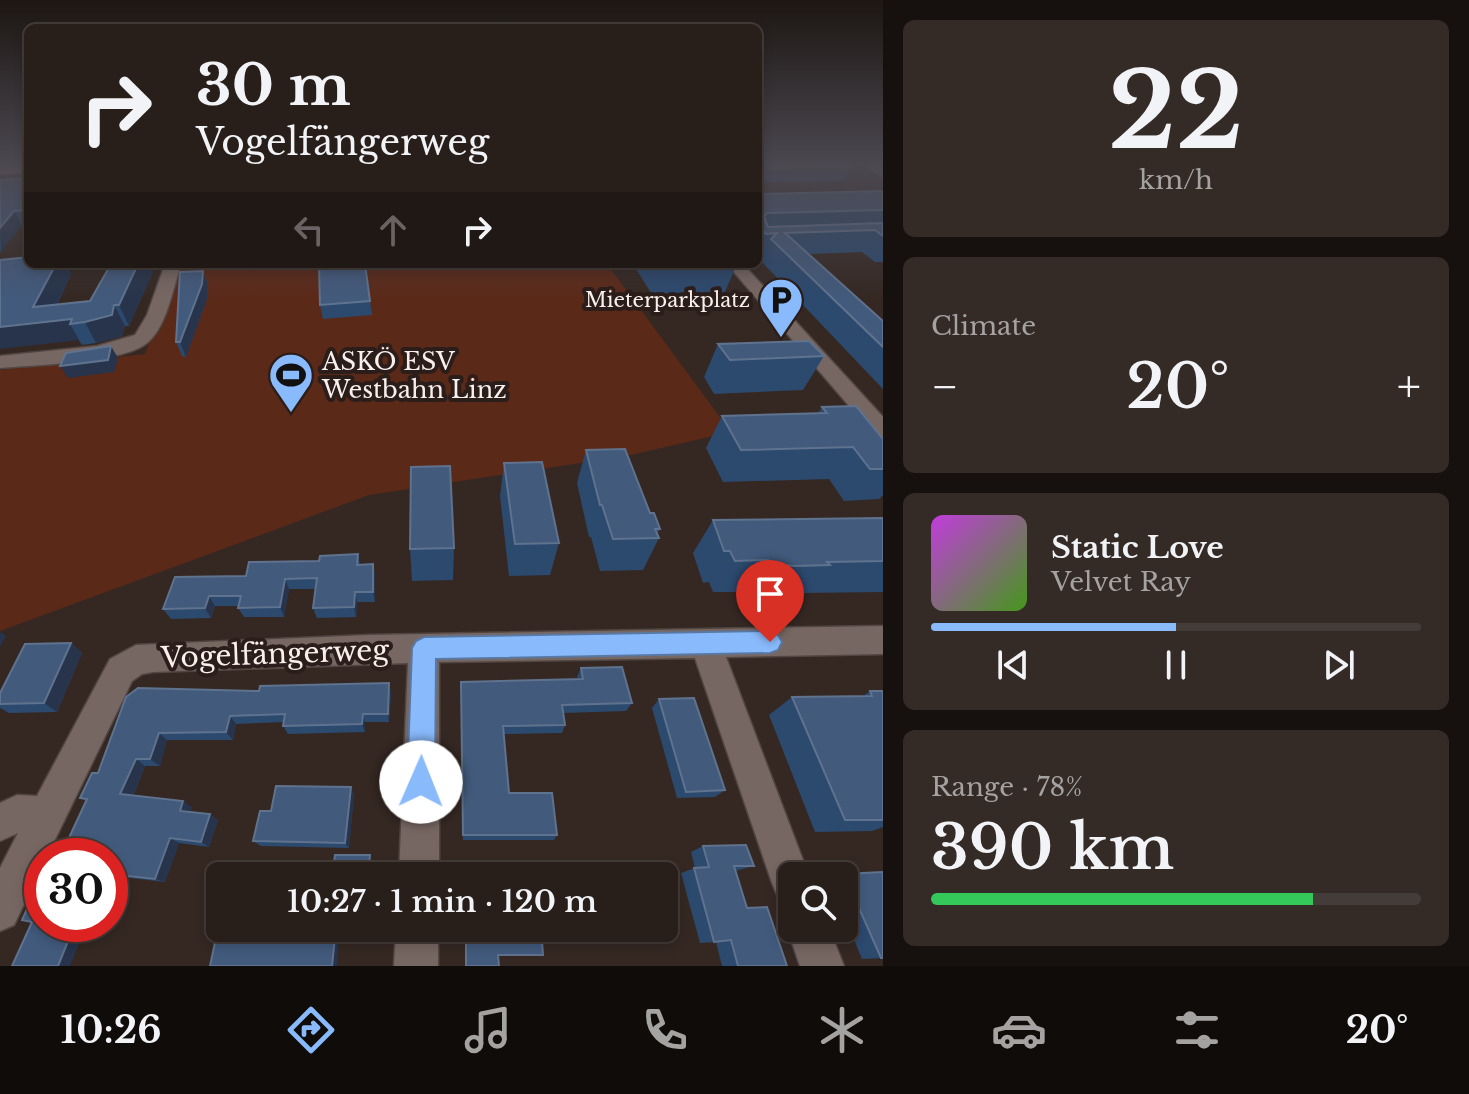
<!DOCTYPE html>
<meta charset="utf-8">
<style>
:root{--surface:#281e1a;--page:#342b27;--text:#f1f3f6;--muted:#a5a2a2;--line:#443c39;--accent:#89bafc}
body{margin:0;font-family:"Libre Baskerville",serif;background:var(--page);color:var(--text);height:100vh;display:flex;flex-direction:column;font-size:30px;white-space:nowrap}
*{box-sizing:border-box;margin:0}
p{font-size:26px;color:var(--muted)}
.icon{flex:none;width:44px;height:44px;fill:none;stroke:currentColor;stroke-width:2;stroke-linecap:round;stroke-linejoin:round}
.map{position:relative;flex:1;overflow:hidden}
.sheet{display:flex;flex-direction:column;gap:20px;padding:20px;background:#16100e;width:586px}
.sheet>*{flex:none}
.hud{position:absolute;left:24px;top:24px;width:738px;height:244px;border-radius:12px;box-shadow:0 4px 12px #0003,0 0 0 2px var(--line);background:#281e1a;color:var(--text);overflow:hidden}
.controls{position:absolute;left:778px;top:862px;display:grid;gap:16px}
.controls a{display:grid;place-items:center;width:80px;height:80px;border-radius:12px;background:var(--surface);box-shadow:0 4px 12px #0003,0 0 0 2px var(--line);font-size:40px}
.speed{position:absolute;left:24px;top:838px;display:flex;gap:16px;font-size:40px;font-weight:700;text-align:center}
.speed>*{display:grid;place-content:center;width:104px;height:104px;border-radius:50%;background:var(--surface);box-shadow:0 4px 12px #0003,0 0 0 2px var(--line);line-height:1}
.speed .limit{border:12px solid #d22;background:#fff;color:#111}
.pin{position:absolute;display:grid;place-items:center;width:68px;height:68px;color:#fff;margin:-82px -34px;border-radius:50% 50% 50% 0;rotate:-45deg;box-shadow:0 0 8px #0007}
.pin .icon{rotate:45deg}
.me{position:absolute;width:88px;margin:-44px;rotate:1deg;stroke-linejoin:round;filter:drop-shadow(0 0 6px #0008)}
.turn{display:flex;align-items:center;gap:28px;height:168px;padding:0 40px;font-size:36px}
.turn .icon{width:104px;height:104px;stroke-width:2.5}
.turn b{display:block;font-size:56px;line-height:68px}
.lanes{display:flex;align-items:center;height:76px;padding:0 40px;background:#0003;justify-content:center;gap:40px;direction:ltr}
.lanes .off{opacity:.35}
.big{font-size:60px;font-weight:600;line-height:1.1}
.sheet .widget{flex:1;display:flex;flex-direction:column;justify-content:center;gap:12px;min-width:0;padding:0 28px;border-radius:12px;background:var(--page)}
.sheet .dial{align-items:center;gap:0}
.dial b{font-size:104px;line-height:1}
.song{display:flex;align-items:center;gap:24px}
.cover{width:96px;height:96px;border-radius:12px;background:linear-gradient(135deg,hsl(290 70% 55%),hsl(100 70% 35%))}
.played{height:8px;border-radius:4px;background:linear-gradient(90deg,var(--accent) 50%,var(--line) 50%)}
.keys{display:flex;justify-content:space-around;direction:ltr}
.heat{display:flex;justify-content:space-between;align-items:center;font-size:44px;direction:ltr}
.charge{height:12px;border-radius:6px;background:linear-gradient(90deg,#34c759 78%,var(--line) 0)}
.trip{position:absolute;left:206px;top:862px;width:472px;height:80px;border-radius:12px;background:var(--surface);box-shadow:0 4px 12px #0003,0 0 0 2px var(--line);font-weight:600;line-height:80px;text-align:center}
.tab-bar{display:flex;height:128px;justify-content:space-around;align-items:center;background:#100c0a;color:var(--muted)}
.tab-bar .icon{width:56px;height:56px}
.tab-bar .on{color:var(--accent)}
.tab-bar b{font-size:36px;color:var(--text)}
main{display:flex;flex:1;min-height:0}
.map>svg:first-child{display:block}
</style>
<main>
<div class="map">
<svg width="883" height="966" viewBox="0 0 883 966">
<rect width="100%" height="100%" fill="#352823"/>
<path fill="#5b2918" d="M180,264h427l124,168 -105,24 -257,39 -369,136v-261l145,-16z"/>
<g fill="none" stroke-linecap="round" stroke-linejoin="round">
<g stroke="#524642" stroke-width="3">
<g id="minor">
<path d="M863,164h14l6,4v9z"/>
<path d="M165,264h16c-8,24 -14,63 -34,79 -24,20 -114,22 -147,25v-12l97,-10 38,-11 12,-20z"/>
<path d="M727,264h16l140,153v21l-8,-2z"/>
<path d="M883,626v28l-157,3 83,219h-17v27l-14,-6 -6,-14 -77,-225 -256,4v214h-40l9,-213 -255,9 -11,2 -10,7 -85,175h-5v11l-28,58 -14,6v-63l18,-35 -18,8v-38l17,-8 20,1 73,-137 26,-14 233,-10z"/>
<path d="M792,916v12h37l15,38h-44l-13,-38z"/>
<path d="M396,928h42v38h-44z"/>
</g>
</g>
<g stroke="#524642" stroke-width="3">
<path id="major" d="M28,167v6l-28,1v-6z"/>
</g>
<use href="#minor" fill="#776762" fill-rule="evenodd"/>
<use href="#major" fill="#b77964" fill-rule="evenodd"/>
</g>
<g fill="#2c496e">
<path d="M758,164h104l-1,2h-12l1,1 -7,14 -77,1 -8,-6z"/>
<path d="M28,178v46l-6,1 -22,27v-72z"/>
<path d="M883,191v71h-8l-13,-10 -53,2 74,67v68l-122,-128 3,-6 -6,1v-62z"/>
<path d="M28,264h38l5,10 -14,31 33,-4 21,-37h41l2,5 -25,57h-4l-3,10 -26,7 -14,2z"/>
<path d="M365,264l7,51 -49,4 -3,-14z"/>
<path d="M633,264h104l-13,30 -71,2z"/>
<path d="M203,271l5,14 -1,14 -21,58 -4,-1 -6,-14z"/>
<path d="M718,344l106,12 -21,34 -89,4 -10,-17z"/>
<path d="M822,407l61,32v56l-4,4 -35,2 -15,-22 -106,3 -17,-34 16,-32 96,-3z"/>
<path d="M586,450l64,63 10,16 -3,5 2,4 -16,32 -43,1 -9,-34h-2l-12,-54z"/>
<path d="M504,463l55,80 -9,32 -41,1 -9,-80z"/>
<path d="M883,518v74l-80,1 -3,4h-32l-24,-2 -1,-3h-30l-4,-10 -6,1 -10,-30 20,-33z"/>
<path d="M454,548l-1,32 -41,1 -2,-32z"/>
<path d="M358,554l2,11 13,-1 2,10v28h-18l-1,15 -39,1 -4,-10 3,-19h-27l-5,28h-40l-6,-9 1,-2h-24l-4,12 -40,1 -8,-10 83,-33z"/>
<path d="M71,643l11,10 -25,59 -48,1 -9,-5v-15z"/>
<path d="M581,668l51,35 -6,8 -63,2 2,12 -3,8 -59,1 6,59 48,42 -3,5h-91l-2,-158 117,-3 -1,-2z"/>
<path d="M259,691l132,1 -2,30h-24v10l-77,2 -5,-8 1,-4 -48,2 -3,16h-66l-7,26h-15l-12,30 59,11 -2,5 28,8 -9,27 -30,-4 -14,39 -43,-5 -12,-3 5,-12h-5v-6h-38l-10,-3 24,-52 -6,-3 18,-25 28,-76z"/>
<path d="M870,691h13v136l-11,4 -57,1 -46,-117 23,-18 71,-1z"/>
<path d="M659,699l66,91 -10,7 -38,1 -25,-90z"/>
<path d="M354,794l-5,54 -88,-2 -8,-5 18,-30z"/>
<path d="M703,846l51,20 -19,5 12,37 40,58h-65l-6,-24 -16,1 -19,-70 14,-5 -4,-16z"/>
<path d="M844,874l39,84 -21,1 -18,-44v-39h-9z"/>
</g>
<g fill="#27344b">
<path d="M14,211l8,14 -21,27 -1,-24z"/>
<path d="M56,264h10l5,10 -22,47 23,-2 -2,5 9,16 -79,9v-22l33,-20z"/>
<path d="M138,264h14l2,5 -25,57 -10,-21z"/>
<path d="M203,271l5,14 -1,14 -21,58 -6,-15z"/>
<path d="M114,305l11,21 -3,10 -26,7 -11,-21z"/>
<path d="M111,346l7,12 -4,14 -46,6 -8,-12z"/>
<path d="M373,564l2,10v28l-2,-10z"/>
<path d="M285,579l4,10 -5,28 -4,-10z"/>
<path d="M355,592l2,10 -1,15 -2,-10z"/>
<path d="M209,596l6,10 -4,12 -6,-10z"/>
<path d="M0,632l6,4 -6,11z"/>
<path d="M71,643l11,10 -25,59 -13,-9z"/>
<path d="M389,683l2,9 -2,30 -1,-8z"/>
<path d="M363,714l2,8v10l-3,-8z"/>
<path d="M230,716l6,8 -3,16 -7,-8z"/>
<path d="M159,733l8,7 -7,26 -10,-7z"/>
<path d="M136,759l9,7 -14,34 -11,-6z"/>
<path d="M351,787l3,7 -5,54 -4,-5z"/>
<path d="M183,801l9,6 -4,10 -8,-6z"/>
<path d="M210,814l8,6 -9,27 -8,-5z"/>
<path d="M170,838l9,5 -14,39 -10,-3z"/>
<path d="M75,924h12l-17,42h-12z"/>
<path d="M336,928h4l-3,38h-5z"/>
</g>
<g fill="#425a7c" stroke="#5f728e" stroke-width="2">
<path d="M766,164h80l4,3 -78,1z"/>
<path d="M28,178v32l-14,1 -14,17v-48z"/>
<path d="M883,191v19l-116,3 -3,3 4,11 115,-4v13l-8,-6 -90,3 98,88v26l-112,-108 6,-6 -11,1 -8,-8v-32z"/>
<path d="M28,257v7h28l-23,43 57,-6 21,-37h27l-19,41h-5l-2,10 -27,7 -15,2 2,-5 -72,8v-67z"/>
<path d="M319,264h46l5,37 -50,4z"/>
<path d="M661,264h67l-66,2z"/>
<path d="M203,271l-1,13 -22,58h-4l4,-70z"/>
<path d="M809,341l15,15 -94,4 -12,-16z"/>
<path d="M111,346l-3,14 -48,6 6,-13z"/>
<path d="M856,406l27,33v30h-13l-17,-22 -112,3 -19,-34 105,-3 -5,-6z"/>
<path d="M625,449l25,64h4l6,16h-5l4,9 -46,1 -11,-34h-2l-14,-55z"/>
<path d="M542,462l17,81 -44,1 -11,-81z"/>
<path d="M450,466l4,82 -44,1 1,-82z"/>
<path d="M883,518v43l-56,1 3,3 -35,1 -26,-2 -1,-4 -33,1 -5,-10h-6l-11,-31z"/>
<path d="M358,554l-1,11 16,-1v28h-18l-1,15 -41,1 4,-30 -32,1 -5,28 -42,1 3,-12h-32l-4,12 -42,1 12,-32 71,-1 3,-14 70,-1 1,-5z"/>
<path d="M71,643l-27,60 -44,1v-11l25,-49z"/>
<path d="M622,667l10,36 -70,2 3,20 -62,1 6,67h43l5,42h-94l-2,-153 122,-3 -2,-11z"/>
<path d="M389,683l-1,31h-25l-1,10 -79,2 2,-12 -55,2 -4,16 -67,1 -9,26h-14l-16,35 63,7 -3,10 30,3 -9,28 -31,-4 -15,41 -45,-5 6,-14 -6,-1v-3h-23l-25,-3 25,-54 -7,-1 12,-25h6l28,-76 12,-9 121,3 1,-5z"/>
<path d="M870,691h13v129h-38l-53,-123 80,-1z"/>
<path d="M694,698l31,92 -39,2 -27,-93z"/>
<path d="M276,786l75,1 -6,56 -92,-2 7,-30h11z"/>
<path d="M746,845l8,21h-20l13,42 20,-1 20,59h-49l-7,-26 -17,2 -20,-74 15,-1 -6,-21z"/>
<path d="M335,855h35l-2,21h-36z"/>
<path d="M883,872v86h-2l-37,-84z"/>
<path d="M34,893l8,1v30h33l-17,42h-46l20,-44 -10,-2z"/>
<path d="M220,919v9h116l-4,38h-122z"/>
<path d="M466,928h75l2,27h-45l1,11h-33z"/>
</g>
<linearGradient id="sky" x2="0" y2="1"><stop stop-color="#1d1613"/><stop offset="0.55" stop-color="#4b4850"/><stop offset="1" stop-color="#4b4850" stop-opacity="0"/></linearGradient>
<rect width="883" height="299" fill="url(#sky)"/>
<path fill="#89bafc" stroke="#5979a4" stroke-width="2" d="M770,631l8,4 4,7 -4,8 -8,3 -334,6 -1,123 -4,9 -10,4 -10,-4 -4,-9 5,-134 4,-7 8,-4z"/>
<defs>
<g id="parking-pin" transform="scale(2.3)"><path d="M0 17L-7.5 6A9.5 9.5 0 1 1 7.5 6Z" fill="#89bafc" stroke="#2b1e1a"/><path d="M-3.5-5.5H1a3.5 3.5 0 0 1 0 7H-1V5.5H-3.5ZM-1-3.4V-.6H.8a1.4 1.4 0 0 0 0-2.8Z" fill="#111"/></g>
<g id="stadium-pin" transform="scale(2.3)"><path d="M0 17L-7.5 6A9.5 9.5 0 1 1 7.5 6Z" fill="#89bafc" stroke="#2b1e1a"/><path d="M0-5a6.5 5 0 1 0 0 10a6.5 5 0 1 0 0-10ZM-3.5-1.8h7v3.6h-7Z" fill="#111"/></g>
</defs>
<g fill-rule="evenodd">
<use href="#parking-pin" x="781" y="300"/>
<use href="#stadium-pin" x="291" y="375"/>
</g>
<g text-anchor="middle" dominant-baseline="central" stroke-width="8" stroke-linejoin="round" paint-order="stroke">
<g font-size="20" fill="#f9efec" stroke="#2b1e1a" text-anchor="end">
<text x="750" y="300">Mieterparkplatz</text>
</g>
<g font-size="24" fill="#f9efec" stroke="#2b1e1a" text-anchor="start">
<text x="322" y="361">ASKÖ ESV<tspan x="322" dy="28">Westbahn Linz</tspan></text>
</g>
<g font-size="28" fill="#f9efec" stroke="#2b1e1a">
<text transform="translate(275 654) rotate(-2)">Vogelfängerweg</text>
</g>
</g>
</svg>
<div class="controls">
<a><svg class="icon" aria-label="search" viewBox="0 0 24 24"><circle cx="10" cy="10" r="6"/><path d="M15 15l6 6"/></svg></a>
</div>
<div class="speed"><div class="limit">30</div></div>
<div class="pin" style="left:770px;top:642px;background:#d93025"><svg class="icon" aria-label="arrive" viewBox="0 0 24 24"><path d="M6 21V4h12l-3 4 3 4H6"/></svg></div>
<svg class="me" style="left:421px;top:782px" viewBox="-20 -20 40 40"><circle r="19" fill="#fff"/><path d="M0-13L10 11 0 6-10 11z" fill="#89bafc"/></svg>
<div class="trip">10:27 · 1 min · 120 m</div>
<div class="hud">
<div class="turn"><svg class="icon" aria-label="right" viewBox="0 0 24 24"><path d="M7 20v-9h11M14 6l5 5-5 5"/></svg><div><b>30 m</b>Vogelfängerweg</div></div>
<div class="lanes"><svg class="icon off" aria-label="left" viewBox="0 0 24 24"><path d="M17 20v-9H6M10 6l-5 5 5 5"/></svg><svg class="icon off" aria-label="ahead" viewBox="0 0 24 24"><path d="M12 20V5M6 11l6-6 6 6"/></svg><svg class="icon" aria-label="right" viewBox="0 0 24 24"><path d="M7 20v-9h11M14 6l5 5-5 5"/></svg></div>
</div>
</div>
<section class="sheet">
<div class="widget dial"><b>22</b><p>km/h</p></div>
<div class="widget"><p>Climate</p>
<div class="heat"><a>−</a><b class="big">20°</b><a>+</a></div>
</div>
<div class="widget">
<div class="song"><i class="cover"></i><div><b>Static Love</b><p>Velvet Ray</p></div></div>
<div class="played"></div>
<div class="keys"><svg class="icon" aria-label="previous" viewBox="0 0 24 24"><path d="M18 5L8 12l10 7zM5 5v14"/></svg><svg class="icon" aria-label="pause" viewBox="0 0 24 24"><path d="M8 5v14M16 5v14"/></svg><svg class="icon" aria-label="next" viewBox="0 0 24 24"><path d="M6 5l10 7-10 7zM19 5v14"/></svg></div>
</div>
<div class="widget"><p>Range · 78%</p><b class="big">390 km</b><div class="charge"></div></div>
</section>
</main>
<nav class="tab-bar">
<b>10:26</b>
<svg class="icon on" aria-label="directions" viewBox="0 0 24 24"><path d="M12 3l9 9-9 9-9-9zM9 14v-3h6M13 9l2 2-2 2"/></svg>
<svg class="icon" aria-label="music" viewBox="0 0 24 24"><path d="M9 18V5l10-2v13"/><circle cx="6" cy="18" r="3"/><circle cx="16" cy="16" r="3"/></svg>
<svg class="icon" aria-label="phone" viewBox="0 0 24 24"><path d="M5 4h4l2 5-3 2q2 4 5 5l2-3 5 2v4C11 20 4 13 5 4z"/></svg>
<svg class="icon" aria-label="climate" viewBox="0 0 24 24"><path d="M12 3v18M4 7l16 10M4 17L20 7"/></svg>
<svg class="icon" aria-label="car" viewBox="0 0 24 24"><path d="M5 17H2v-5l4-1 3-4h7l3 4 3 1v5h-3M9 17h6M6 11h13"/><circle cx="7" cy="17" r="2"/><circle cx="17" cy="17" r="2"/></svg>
<svg class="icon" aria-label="filters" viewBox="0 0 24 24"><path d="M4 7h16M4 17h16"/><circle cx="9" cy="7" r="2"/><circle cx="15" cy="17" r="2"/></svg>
<b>20°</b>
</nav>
